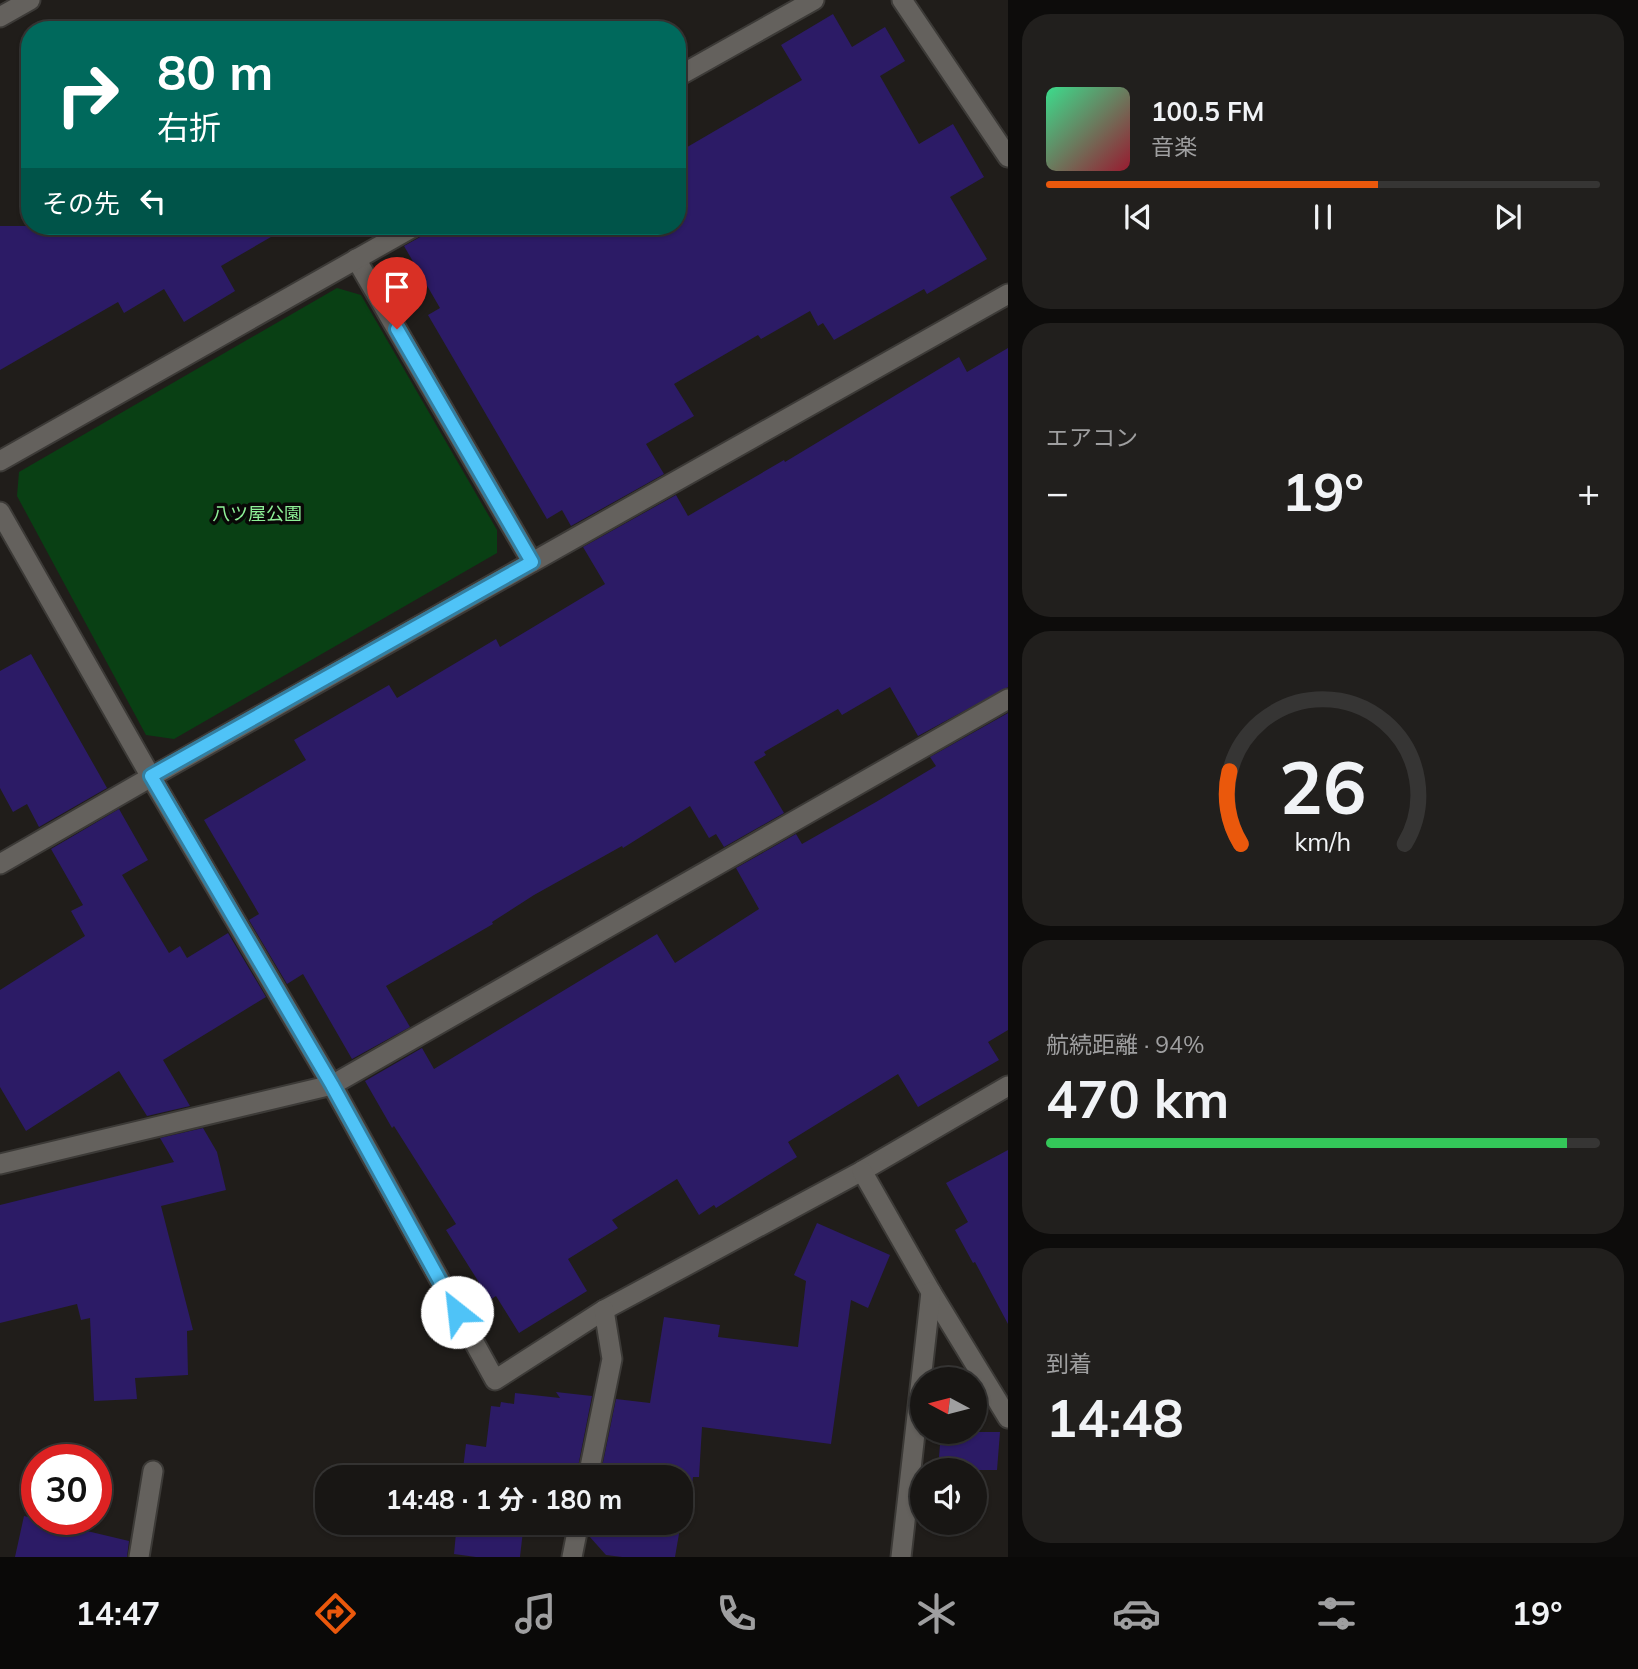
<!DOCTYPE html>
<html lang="ja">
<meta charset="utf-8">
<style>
:root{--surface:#181614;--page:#211f1d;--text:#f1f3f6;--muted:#9f9fa0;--line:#363534;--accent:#ea580c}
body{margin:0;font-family:Mulish,"Noto Sans JP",sans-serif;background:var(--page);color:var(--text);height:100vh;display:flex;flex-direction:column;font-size:26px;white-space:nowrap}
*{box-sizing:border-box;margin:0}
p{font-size:23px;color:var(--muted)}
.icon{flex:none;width:38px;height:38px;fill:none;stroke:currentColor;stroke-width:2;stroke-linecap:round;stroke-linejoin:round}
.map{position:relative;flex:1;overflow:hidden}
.sheet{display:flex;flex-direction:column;gap:14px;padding:14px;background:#0d0c0b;width:630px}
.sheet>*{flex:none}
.guide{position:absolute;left:21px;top:21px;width:665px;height:214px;border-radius:28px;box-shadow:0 2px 5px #0004,0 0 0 2px var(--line);background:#00695c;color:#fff;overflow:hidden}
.needle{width:46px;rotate:277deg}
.buttons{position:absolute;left:910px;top:1367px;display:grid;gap:14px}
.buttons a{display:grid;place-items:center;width:77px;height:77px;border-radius:50%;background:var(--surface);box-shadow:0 2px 5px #0004,0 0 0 2px var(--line);font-size:35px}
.speed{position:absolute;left:21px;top:1444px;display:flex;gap:14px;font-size:35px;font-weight:700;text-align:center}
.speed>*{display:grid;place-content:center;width:91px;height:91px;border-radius:50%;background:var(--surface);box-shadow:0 2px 5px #0004,0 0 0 2px var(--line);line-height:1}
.speed .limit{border:10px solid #d22;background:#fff;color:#111}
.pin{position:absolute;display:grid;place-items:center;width:60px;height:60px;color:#fff;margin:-72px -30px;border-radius:50% 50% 50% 0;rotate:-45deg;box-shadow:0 0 7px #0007}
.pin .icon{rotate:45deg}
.me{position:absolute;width:77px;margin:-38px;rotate:331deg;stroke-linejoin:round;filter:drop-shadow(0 0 5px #0008)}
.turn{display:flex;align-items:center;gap:24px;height:147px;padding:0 21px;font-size:32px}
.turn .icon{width:91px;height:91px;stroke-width:2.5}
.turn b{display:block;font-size:49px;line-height:60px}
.then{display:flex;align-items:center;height:66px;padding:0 21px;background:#0003;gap:14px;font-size:26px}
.big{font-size:52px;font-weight:700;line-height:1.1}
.sheet .widget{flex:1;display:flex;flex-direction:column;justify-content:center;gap:10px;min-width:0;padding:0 24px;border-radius:28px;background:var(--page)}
.sheet .dial{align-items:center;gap:0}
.dial svg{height:182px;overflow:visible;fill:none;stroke:var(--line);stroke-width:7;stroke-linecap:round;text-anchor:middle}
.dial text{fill:var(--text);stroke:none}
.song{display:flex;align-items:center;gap:21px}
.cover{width:84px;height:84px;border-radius:10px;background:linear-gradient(135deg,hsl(150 70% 55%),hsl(350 70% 35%))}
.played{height:7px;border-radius:4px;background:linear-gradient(90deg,var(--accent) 60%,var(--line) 60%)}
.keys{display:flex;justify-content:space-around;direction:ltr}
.heat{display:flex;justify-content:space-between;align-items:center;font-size:38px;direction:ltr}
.charge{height:10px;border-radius:5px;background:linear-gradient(90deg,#34c759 94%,var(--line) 0)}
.trip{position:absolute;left:315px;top:1465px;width:378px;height:70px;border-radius:28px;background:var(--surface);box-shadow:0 2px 5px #0004,0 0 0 2px var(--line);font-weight:700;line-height:70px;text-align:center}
.tab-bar{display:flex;height:112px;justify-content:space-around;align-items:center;background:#0a0908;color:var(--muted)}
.tab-bar .icon{width:49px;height:49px}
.tab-bar .active{color:var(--accent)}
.tab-bar b{font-size:32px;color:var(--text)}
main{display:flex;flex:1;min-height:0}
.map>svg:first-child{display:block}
</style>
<main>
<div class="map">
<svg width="1008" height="1557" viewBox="0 0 1008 1557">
<rect width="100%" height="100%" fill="#201d1a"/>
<path fill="#094014" d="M337,288l24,7 136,235v23l-323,186 -28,-4 -129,-239 2,-24z"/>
<g fill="#2c1b66">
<path d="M833,14l19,33 33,-20 20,34 -25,15 39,68 34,-20 31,53 -34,20 37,62 -60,35 -3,-5 -90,51 -11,-17 -5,3 -8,-15 -49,28 -3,-4 -84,49 20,32 -48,28 18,30 -93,52 -9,-16 -15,9 -119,-204 12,-7 -36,-62 18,-10 5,-10h250v-73l125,-73 -21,-35z"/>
<path d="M0,226h290l-69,40 14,25 -51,31 -20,-33 -40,24 -6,-11 -118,68z"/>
<path d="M1008,348v339l-90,49 -28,-49 -48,28 -4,-6 -74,43 2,3 -12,7 30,51 -60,34 -8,-13 -7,4 -19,-32 -67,42 -1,-2 -88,49 -42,27 1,2 -107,62 24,41 -58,32 -49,-85 -16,10 -38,-64 10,-6 -55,-94 102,-60 -12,-20 95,-55 8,13 99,-59 4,8 105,-63 -22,-37 93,-52 12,21 96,-56 1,2 174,-105 8,15z"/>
<path d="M31,654l76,134 -68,39 -12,-23 -14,8 -13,-24v-117z"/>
<path d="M1008,713v317l-20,12 11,18 -81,47 -20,-33 -110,68 9,15 -81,51 -2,-3 -15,10 -22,-36 -65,41 6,8 -50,31 19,32 -68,42 -23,-37 -6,4 -44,-70 10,-6 -62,-98 -2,2 -27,-47 57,-33 12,21 223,-135 18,29 84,-54 -23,-41 60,-34 6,10 74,-42 60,-36 -6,-9z"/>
<path d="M119,809l29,51 -26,15 47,78 11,-7 7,12 41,-25 38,64 -103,63 27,46 -43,10 -28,-45 -93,60 -26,-44v-97l85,-54 -14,-25 12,-6 -32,-56z"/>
<path d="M203,1128l14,24 9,38 -65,16 32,124 -6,1 1,44 -53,3 2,21 -43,2 -4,-83 -9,2 -4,-16 -77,19v-118l174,-43 -14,-24z"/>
<path d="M1008,1150v174l-33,-62 -2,1 -18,-33 13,-8 -22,-39z"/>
<path d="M817,1223l73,32 -22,53 -17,-8 -20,144 -129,-17 -3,50h-6l-4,30 -6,-1 -2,16v-45h-81l16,-78 34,4 14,-86 56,8 -2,12 80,10 8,-66 -12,-6z"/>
<path d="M556,1392l36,4 -16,81h-40l-6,-7v7h-68l4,-33 20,3 5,-41 9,1 1,-5 13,2 1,-11 45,5z"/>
<path d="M941,1432h59l-3,38h-59z"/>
<path d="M24,1516l105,25 -2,16h-112z"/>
<path d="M457,1522h67l-4,35h-44l-22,-3z"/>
<path d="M591,1522h90l-6,35h-53l-16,-2 -17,-19z"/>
</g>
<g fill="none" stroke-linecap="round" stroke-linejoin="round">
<g stroke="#3c3a37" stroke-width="23">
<g id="minor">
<path d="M902,0l106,157"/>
<path d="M677,77l137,-77"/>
<path d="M356,259l176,303"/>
<path d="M0,461l415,-235"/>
<path d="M0,512l151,265 181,308 163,295 109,-70 258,-139 146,-85"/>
<path d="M0,864l151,-87 857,-483"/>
<path d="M0,1164l332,-79 676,-386"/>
<path d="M862,1171l69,121 77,126"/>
<path d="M588,1477l24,-118 -8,-49"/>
<path d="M139,1557l14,-86"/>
<path d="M572,1557l7,-35"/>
<path d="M901,1557l30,-265"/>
</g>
</g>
<g stroke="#3c3a37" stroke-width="23">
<path id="secondary" d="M0,17l30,-17"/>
</g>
<use href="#minor" stroke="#64615d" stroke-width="19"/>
<use href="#secondary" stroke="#64615d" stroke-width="19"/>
</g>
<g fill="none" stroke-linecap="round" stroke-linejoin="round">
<g stroke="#337fa1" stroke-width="18">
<path id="route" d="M397,329l135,233 -381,214 181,309 125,227"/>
</g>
<use href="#route" stroke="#4fc3f7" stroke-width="12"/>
</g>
<g text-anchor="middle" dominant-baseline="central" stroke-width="7" stroke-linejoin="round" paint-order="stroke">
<g font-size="18" fill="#8ef097" stroke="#090807">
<text x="257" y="513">八ツ屋公園</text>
</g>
</g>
</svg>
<div class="buttons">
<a><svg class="needle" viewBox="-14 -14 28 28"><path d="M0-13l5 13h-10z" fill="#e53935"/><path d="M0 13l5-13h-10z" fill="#9f9fa0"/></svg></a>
<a><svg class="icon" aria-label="sound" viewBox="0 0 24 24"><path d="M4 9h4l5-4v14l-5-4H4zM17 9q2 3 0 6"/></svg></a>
</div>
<div class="speed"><div class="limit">30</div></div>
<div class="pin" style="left:397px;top:329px;background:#d93025"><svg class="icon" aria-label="arrive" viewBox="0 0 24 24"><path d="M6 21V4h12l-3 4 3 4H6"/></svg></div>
<svg class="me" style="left:457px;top:1312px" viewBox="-20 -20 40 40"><circle r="19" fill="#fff"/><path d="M0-13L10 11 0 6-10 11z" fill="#4fc3f7"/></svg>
<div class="trip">14:48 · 1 分 · 180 m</div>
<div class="guide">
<div class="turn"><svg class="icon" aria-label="right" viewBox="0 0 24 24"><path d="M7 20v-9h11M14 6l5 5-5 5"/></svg><div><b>80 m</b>右折</div></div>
<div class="then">その先<svg class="icon" aria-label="left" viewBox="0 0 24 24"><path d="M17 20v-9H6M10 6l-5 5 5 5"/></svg></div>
</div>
</div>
<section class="sheet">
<div class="widget">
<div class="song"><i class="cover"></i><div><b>100.5 FM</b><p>音楽</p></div></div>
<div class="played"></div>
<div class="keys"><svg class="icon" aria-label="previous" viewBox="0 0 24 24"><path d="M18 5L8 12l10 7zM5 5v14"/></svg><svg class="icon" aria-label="pause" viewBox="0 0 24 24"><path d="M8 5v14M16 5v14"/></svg><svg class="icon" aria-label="next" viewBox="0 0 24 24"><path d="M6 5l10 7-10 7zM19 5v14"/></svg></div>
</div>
<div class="widget"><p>エアコン</p>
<div class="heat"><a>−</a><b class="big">19°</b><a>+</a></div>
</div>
<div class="widget dial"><svg viewBox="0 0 100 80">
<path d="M14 69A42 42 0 1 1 86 69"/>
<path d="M14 69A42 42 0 0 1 9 37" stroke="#ea580c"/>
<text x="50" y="56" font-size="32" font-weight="700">26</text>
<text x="50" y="72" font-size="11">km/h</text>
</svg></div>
<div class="widget"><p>航続距離 · 94%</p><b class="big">470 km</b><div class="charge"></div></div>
<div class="widget"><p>到着</p><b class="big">14:48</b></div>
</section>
</main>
<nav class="tab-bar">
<b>14:47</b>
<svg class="icon active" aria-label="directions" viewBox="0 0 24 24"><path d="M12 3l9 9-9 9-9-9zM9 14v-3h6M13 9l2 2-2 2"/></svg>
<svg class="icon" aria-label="music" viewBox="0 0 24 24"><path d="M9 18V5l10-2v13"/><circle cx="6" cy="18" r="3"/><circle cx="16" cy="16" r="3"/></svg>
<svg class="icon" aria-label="phone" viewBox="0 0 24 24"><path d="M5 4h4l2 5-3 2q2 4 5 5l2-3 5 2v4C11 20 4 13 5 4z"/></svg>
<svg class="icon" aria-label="climate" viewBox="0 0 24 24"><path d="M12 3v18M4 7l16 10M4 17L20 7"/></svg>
<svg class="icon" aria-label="car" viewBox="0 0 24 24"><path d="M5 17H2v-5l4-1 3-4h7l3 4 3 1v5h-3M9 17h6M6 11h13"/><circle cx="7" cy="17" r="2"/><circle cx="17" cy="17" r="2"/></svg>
<svg class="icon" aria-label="filters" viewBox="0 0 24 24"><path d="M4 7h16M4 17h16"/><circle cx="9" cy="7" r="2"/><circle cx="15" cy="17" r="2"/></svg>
<b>19°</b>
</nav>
